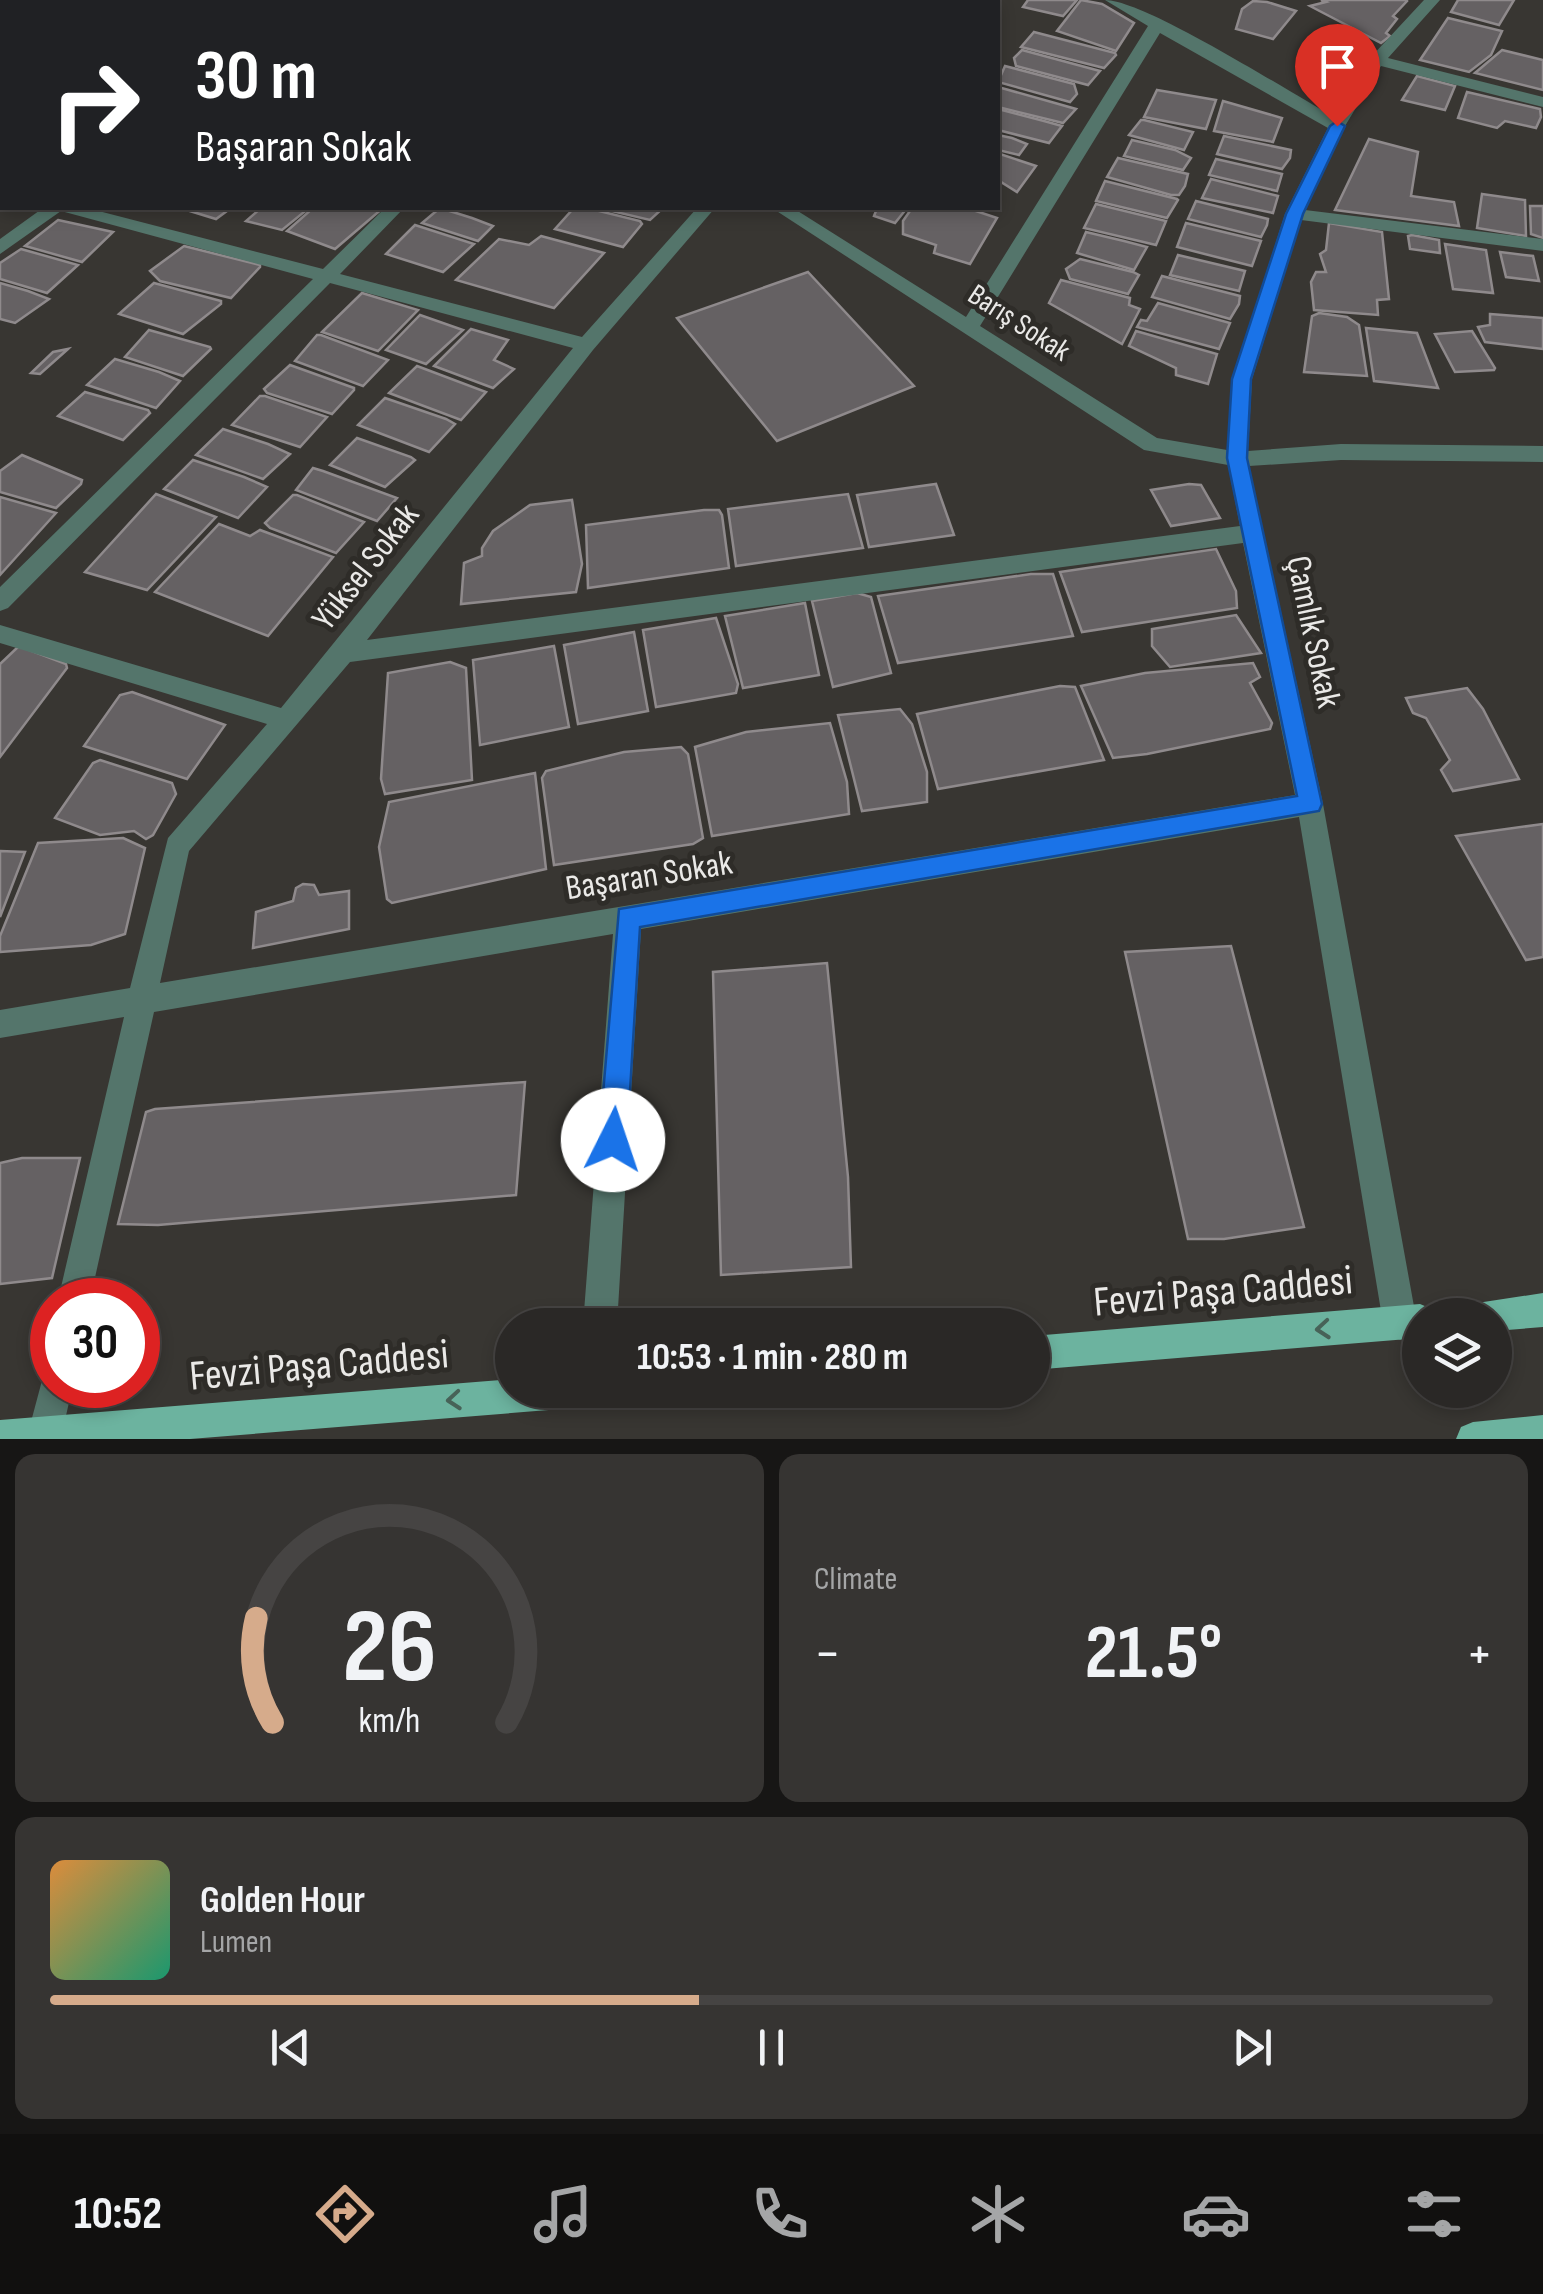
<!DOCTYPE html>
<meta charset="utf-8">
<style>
:root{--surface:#2a2826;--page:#363432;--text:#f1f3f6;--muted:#a5a6a7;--line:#464443;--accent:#d6ab8b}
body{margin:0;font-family:"Sofia Sans Condensed",sans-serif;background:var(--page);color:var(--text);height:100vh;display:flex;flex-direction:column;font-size:38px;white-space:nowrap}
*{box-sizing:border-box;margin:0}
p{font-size:32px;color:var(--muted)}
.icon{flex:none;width:55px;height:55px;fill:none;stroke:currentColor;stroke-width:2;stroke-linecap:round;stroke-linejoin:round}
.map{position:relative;height:1439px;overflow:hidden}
.drawer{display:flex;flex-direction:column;gap:15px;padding:15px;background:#171615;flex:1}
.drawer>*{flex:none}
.top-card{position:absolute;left:0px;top:0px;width:1000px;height:210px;box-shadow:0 5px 15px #0003,0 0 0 2px var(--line);background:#202124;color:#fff;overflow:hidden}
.fabs{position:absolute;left:1402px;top:1298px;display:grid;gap:20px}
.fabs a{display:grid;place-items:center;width:110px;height:110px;border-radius:50%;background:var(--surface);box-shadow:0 5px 15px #0003,0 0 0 2px var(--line);font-size:50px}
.speed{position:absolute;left:30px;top:1278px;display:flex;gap:20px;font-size:50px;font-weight:700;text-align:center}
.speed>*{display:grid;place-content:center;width:130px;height:130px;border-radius:50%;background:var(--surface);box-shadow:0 5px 15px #0003,0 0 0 2px var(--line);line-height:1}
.speed .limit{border:15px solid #d22;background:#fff;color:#111}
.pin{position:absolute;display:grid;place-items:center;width:85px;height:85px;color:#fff;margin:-102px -42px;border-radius:50% 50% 50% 0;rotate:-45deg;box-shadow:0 0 10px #0007}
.pin .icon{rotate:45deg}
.me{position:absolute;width:110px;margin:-55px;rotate:4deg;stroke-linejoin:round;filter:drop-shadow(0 0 8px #0008)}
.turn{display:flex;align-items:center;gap:35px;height:210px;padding:0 30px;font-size:45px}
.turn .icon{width:130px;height:130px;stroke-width:2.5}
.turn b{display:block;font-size:70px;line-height:85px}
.big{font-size:75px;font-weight:700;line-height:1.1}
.drawer .widget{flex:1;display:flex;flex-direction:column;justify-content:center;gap:15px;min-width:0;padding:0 35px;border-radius:20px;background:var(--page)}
.drawer .dial{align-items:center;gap:0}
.dial svg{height:260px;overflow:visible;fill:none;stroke:var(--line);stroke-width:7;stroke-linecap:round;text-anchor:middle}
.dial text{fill:var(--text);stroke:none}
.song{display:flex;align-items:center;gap:30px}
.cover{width:120px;height:120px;border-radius:15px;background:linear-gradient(135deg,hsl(30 70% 55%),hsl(160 70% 35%))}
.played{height:10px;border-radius:5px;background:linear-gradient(90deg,var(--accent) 45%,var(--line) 45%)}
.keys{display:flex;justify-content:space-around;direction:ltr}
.heat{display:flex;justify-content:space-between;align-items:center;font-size:55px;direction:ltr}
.drawer .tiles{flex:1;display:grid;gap:15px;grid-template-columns:1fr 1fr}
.widget:last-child{grid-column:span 2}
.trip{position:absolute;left:495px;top:1308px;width:555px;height:100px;border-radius:50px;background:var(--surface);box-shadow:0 5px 15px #0003,0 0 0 2px var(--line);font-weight:700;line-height:100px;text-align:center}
.menu{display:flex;height:160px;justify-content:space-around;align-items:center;background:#11100f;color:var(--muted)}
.menu .icon{width:70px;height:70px}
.menu .selected{color:var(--accent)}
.menu b{font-size:45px;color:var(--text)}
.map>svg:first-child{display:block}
</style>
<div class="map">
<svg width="1543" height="1439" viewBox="0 0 1543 1439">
<rect width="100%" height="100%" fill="#383632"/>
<g fill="#656163" stroke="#8f8a8c" stroke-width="2.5">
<path d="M1028,0h49l-14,16 -40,-9z"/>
<path d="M1081,0l21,4 32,19 -18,28 -59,-20z"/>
<path d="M1321,0h85l1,1 -14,15 4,3 -11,14 4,3 -9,7 -71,-37 16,-4z"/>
<path d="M1458,0h56l-15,25 -48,-13z"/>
<path d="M1253,1l14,1 29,9 -23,28 -37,-10 6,-20z"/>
<path d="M1448,18l54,13 -11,24 -22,17 -49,-12z"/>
<path d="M1034,32l81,21 1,2 -12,13 -83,-21z"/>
<path d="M1022,50l78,21 -12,14 -72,-19 -2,-8z"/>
<path d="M1502,50l41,10v30l-68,-17z"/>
<path d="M1005,66l69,18 3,10 -7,8 -72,-20z"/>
<path d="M1417,76l38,10 -10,24 -43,-10z"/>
<path d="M998,87l57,16 21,6 -13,14 -65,-16z"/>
<path d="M1157,90l59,10 -10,29 -62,-12z"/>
<path d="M1467,92l73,17 1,8 -5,11 -31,-7 -8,7 -39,-10z"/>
<path d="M1223,101l59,17 -9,24 -59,-11z"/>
<path d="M998,109l46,12 18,5 -13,17 -51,-13z"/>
<path d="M1141,120h3l49,12 -9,18 -55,-15z"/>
<path d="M998,135l14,3 15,6 -8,11 -21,-5z"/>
<path d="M1224,136l67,14 -1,8 -8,11 -65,-15z"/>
<path d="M1369,139l49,13 -7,44 43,6 5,24 -124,-16z"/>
<path d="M1132,140l43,10 16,8 -8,12 -59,-14z"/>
<path d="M1000,154l36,12 -19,26 -19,-12z"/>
<path d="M1118,158l70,16 -3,12 -6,9h-8l-64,-18z"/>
<path d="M1216,159l66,15 -5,17 -68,-16z"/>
<path d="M1211,179l67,17 -5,17 -71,-15z"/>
<path d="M1105,181l72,18 1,1 -11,18 -71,-17z"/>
<path d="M1482,194l43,6 1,36 -49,-8z"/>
<path d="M1196,201l72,18 -1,6 -6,12 -73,-18z"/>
<path d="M1096,204l70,17 -10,24 -72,-17z"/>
<path d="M1530,206h13v32l-12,-4z"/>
<path d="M180,208h51l-15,11z"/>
<path d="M261,208h48l-27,22 -36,-9z"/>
<path d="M313,208h70l-48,41 -48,-18z"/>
<path d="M440,208l32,10 21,8 -15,15 -56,-18z"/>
<path d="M587,208l53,13 2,3 -19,23 -68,-18 18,-20z"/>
<path d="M599,208h64l-13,12z"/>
<path d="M867,208h40l-12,15 -21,-7 2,-5z"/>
<path d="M912,208h55l30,10 -27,46 -36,-11 2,-8 -33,-11v-13z"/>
<path d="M58,220l55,12 -31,30 -57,-16z"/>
<path d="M1186,223l75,18 -9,25 -75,-19z"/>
<path d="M1329,223l53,9 7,67 -12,1 1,15 -64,-5 -3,-28 5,-10h10l-6,-18 6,-4z"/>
<path d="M415,225l59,19 -31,28 -57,-18z"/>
<path d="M1086,232l38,9 23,6 -13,23 -57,-17z"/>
<path d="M1412,235l27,5 1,13 -30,-4 -2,-13z"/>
<path d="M541,236l63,17 -50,55 -98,-28 43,-41 30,6z"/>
<path d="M1445,244l41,6 7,43 -40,-4z"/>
<path d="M184,246l76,19v2l-29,31 -71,-17 -10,-10z"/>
<path d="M21,249l57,16 -31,28 -47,-14v-16z"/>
<path d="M1500,252l33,4 6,25 -33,-4z"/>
<path d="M1178,255l67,16 -6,20 -69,-16z"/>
<path d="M1080,259l53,13 6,3 -11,19 -58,-15 -4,-10z"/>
<path d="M808,272l106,114 -137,55 -100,-123z"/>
<path d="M1162,276l78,20 -1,8 -9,15 -78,-22z"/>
<path d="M1061,280l69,18 -1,7 11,4 -18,35 -73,-41z"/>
<path d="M0,283l28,8 21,8 -34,24 -15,-4z"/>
<path d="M154,283l67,18v3l-38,30 -64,-20z"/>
<path d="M362,293l56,17 -40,41 -56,-19z"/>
<path d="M1158,303l72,20 -11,26 -82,-22 4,-7 6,1z"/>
<path d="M1319,313l28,4 12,8 8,51 -63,-4 8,-56z"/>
<path d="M1490,314l53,4v31l-58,-7 -7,-15 12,-2z"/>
<path d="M420,315l43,15 -37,34 -40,-14z"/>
<path d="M1366,328l51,5 21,55 -64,-7z"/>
<path d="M471,329l37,11 -14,20 20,9 -21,19 -59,-22z"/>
<path d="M149,330l61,17 1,2 -28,27 -58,-19z"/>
<path d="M1136,331l81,23 -9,30 -32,-9v-7l-47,-22z"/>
<path d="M1472,331l23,37 -1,2 -39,2 -20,-38z"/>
<path d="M317,335h4l67,25 -25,26 -68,-25z"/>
<path d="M68,349l-28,25 -9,-1 22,-21z"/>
<path d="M115,359l44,13 21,9 -24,27 -69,-23z"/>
<path d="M290,365l64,23v2l-22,24 -65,-21 -3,-4z"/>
<path d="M417,366l69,26 -25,28 -72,-27z"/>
<path d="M85,392l63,18 2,3 -27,27 -65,-24z"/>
<path d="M260,396h5l62,21 -27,30 -68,-22z"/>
<path d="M385,398l61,21 9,5 -26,28 -71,-27z"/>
<path d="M223,429l45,15 22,10 -27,25 -67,-24z"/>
<path d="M357,438l54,19 4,3 -30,27 -55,-22z"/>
<path d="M22,455l60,25 -1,4 -25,24 -56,-16v-21z"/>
<path d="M193,460l51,17 23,10 -29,31 -74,-29z"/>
<path d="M313,468l10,3 74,27 -20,23 -81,-31z"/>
<path d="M936,484l18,51 -85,12 -12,-52z"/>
<path d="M1189,484l12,1 19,33 -49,8 -20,-36z"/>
<path d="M156,494l60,23 -69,73 -62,-18z"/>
<path d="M848,494l15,54 -127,18 -8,-57z"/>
<path d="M293,495h4l67,27 -28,31 -66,-25 -5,-5z"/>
<path d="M0,497l56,16 -56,62z"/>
<path d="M572,500l10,64 -6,28 -115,12 3,-41 18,-7v-8l11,-17 37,-26z"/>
<path d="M704,510h15l3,5 7,53 -141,20 -2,-63z"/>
<path d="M219,524l31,12 10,-6 73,27 -65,79 -113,-44z"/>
<path d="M1216,549l20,42 1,17 -155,24 -22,-60z"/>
<path d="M1031,574h22l20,62 -175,27 -20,-67z"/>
<path d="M857,593l14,4 20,76 -58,14 -21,-86z"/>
<path d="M805,603l14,72 -76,13 -18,-72z"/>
<path d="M1236,615l25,38 -91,14 -18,-21v-17z"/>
<path d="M716,618l22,66 -2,9 -80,14 -13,-77z"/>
<path d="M634,632l14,79 -70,13 -14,-79z"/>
<path d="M19,646l47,18 1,4 -67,89v-93z"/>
<path d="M554,646l15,81 -89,18 -7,-85z"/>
<path d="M450,662l16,6 6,112 -87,14 -4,-15 7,-106z"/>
<path d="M1253,663l7,14 -10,6 22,40 -2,6 -123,25 -34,4 -32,-72 64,-13z"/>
<path d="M1060,686l15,1 29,73 -166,29 -21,-75z"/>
<path d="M1467,688l16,21 36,70 -66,12 -12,-21 9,-10 -24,-42 -13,-5 -7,-15z"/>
<path d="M132,692l93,33 -38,54 -103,-33 36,-51z"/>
<path d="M900,709l12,15 15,48v30l-65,9 -24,-96z"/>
<path d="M830,723l17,59 2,32 -137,22 -17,-89 51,-15z"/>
<path d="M681,747l7,7 15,84 -10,6 -139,21 -12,-87 4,-7 78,-19z"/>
<path d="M100,760l72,23 4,11 -23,41 -7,4 -12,-8 -34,4 -45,-17 38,-55z"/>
<path d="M535,773l11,96 -154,34 -5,-4 -8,-52 10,-45z"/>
<path d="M1543,824v133l-17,3 -70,-124z"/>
<path d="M123,838l22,10 -20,86 -34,11 -91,7v-16l38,-93z"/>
<path d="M0,851l25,1 -25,65z"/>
<path d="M303,884l11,1 5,10 30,-4v38l-96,19 3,-36 37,-11 3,-13z"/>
<path d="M1231,946l73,281 -80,12h-36l-63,-287z"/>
<path d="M827,963l21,214 3,90 -130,8 -8,-303z"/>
<path d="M525,1082l-9,113 -358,30 -40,-1 28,-112 9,-3z"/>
<path d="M22,1158h58l-28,120 -52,6v-121z"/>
</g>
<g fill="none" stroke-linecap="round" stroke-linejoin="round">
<g fill="#54756b" fill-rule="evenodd">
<path d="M439,0h18l2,2h-18z"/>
<path d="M1105,0c40,0 184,92 229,117l37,-60 53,-57h16l-52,58 155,39v10l-162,-41 -36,60 -40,84 238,29v12l-242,-31 -49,159 -4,72 93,-7 202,2v16l-202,-2 -92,6 74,338 94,519 -5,12 -12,5 -12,-5 -5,-12 -84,-506 -658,112 -24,396h-34l30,-391 -459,78 -64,288h-32l66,-283 -124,21v-28l130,-22 38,-150 99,-114 -267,-81v-18l281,83 292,-360 -243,-65 -322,325 -8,3v-24l313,-308 -252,-68 -61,43v-15l43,-31h44l236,61 62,-61h19l-64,66 242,63 115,-129h18l-122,142 -226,290 873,-114 -12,-61 -84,-15 -372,-242h21l173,109 182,-291zM1160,33l168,95 -43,86 -53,165 -5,71 -70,-12 -177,-112zM1243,543l52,252 -1135,188 29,-132 161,-189z"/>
<path d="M2,31v11l-2,1v-11z"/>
<rect x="0" y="178" width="2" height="11"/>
<path d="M52,1369v16h21l-11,48 -2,6h-30l-2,-6 16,-60z"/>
</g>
<g fill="#6cb39f" fill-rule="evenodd">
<path d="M1543,1293v34l-48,4v-16h-23l5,-12z"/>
<path d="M1420,1304l12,5 2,6h-14v23l-388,32v-34z"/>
<path d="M512,1379v11h91l-5,12 -12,5 -396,32h-190v-19z"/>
<path d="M1543,1415v24h-87l5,-12 12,-5z"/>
</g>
</g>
<defs><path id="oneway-chevron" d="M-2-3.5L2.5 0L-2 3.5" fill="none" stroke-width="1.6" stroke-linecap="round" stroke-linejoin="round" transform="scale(2.5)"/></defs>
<g stroke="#476258">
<use href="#oneway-chevron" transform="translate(1323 1329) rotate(175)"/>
<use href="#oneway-chevron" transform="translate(454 1400) rotate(175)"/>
</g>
<path fill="#1a73e8" stroke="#114b97" stroke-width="2.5" d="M1337,121l8,5 -42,88 -52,165 -4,79 75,346 -3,7 -679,116 -13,213 -4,10 -10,4 -10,-4 -4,-10 20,-231 678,-113 -70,-338 5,-79 54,-165 44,-88z"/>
<g text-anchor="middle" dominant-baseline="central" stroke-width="10" stroke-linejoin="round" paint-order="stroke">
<g font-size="30" fill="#eae9e7" stroke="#2e2c28">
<text transform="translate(1019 323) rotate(33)">Barış Sokak</text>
</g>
<g font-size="35" fill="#eae9e7" stroke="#2e2c28">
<text transform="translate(366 567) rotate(-52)">Yüksel Sokak</text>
<text transform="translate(1313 632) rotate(78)">Çamlık Sokak</text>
<text transform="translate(649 876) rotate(-9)">Başaran Sokak</text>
</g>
<g font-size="42" fill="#eae9e7" stroke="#2e2c28">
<text transform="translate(1223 1292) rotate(-5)">Fevzi Paşa Caddesi</text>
<text transform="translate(319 1366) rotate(-5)">Fevzi Paşa Caddesi</text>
</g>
</g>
</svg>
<div class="fabs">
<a><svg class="icon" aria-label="layers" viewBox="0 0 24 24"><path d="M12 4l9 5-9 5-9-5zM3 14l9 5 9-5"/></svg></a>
</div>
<div class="speed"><div class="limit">30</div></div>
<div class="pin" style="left:1337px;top:126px;background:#d93025"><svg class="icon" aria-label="arrive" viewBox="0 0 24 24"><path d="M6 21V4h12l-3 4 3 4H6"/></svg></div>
<svg class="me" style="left:613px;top:1140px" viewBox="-20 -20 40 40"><circle r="19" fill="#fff"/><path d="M0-13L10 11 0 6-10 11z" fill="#1a73e8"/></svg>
<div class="trip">10:53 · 1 min · 280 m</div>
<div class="top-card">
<div class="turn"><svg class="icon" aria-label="right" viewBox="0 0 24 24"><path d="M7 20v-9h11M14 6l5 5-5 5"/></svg><div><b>30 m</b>Başaran Sokak</div></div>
</div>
</div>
<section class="drawer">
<div class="tiles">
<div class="widget dial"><svg viewBox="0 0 100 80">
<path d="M14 69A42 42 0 1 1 86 69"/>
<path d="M14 69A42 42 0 0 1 9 37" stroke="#d6ab8b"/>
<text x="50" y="56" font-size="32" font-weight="700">26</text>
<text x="50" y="72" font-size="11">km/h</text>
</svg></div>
<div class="widget"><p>Climate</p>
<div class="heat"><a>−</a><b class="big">21.5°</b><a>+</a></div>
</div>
<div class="widget">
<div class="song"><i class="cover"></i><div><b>Golden Hour</b><p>Lumen</p></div></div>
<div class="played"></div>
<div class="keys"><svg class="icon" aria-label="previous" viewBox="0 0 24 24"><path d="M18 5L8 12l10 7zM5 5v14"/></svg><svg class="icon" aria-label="pause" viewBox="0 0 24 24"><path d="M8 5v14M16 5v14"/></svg><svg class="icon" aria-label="next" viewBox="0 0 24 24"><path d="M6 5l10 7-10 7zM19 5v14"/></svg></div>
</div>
</div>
</section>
<nav class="menu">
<b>10:52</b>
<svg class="icon selected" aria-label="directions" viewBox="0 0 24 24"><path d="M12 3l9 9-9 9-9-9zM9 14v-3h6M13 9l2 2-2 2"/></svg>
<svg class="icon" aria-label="music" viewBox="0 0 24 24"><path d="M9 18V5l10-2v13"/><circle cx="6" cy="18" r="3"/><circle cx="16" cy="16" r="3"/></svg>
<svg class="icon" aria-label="phone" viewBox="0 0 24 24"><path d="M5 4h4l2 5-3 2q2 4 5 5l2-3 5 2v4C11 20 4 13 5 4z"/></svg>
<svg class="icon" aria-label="climate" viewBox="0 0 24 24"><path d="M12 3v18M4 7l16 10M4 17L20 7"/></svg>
<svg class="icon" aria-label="car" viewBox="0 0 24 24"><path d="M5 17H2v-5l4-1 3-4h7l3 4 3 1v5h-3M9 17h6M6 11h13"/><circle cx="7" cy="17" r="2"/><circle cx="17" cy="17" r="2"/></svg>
<svg class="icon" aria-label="filters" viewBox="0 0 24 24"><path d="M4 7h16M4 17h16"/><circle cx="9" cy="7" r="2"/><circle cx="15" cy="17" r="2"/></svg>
</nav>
